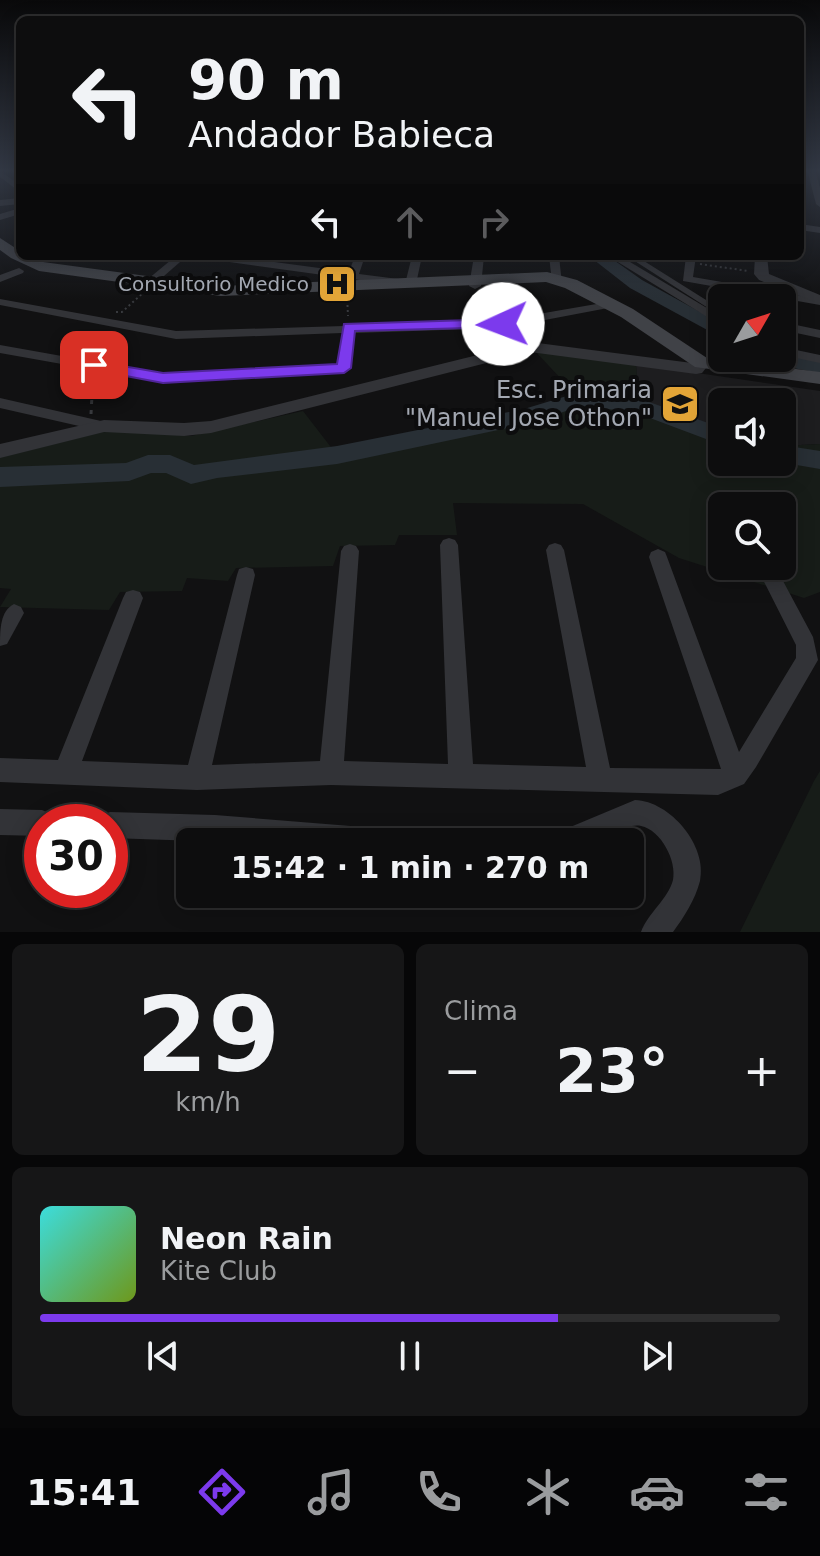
<!DOCTYPE html>
<html lang="es">
<meta charset="utf-8">
<style>
:root{--surface:#0d0d0e;--page:#161617;--text:#f1f3f6;--muted:#9a9c9e;--line:#2d2d2e;--accent:#7c3aed}
body{margin:0;font-family:"DejaVu Sans",sans-serif;background:var(--page);color:var(--text);height:100vh;display:flex;flex-direction:column;font-size:30px;white-space:nowrap}
*{box-sizing:border-box;margin:0}
p{font-size:26px;color:var(--muted)}
.icon{flex:none;width:44px;height:44px;fill:none;stroke:currentColor;stroke-width:2;stroke-linecap:round;stroke-linejoin:round}
.map{position:relative;height:932px;overflow:hidden}
.sheet{display:flex;flex-direction:column;gap:12px;padding:12px;background:#070708;flex:1}
.sheet>*{flex:none}
.banner{position:absolute;left:16px;top:16px;width:788px;height:244px;border-radius:12px;box-shadow:0 4px 20px #0003,0 0 0 2px var(--line);background:#0d0d0e;color:var(--text);overflow:hidden}
.needle{width:52px;rotate:51deg}
.tools{position:absolute;left:708px;top:284px;display:grid;gap:16px}
.tools a{display:grid;place-items:center;width:88px;height:88px;border-radius:12px;background:var(--surface);box-shadow:0 4px 20px #0003,0 0 0 2px var(--line);font-size:40px}
.speed{position:absolute;left:24px;top:804px;display:flex;gap:16px;font-size:40px;font-weight:700;text-align:center}
.speed>*{display:grid;place-content:center;width:104px;height:104px;border-radius:50%;background:var(--surface);box-shadow:0 4px 20px #0003,0 0 0 2px var(--line);line-height:1}
.speed .limit{border:12px solid #d22;background:#fff;color:#111}
.pin{position:absolute;display:grid;place-items:center;width:68px;height:68px;color:#fff;margin:-34px;border-radius:16px;box-shadow:0 4px 12px #0006}
.me{position:absolute;width:88px;margin:-44px;rotate:268deg;stroke-linejoin:round;filter:drop-shadow(0 0 6px #0008)}
.turn{display:flex;align-items:center;gap:28px;height:168px;padding:0 40px;font-size:36px}
.turn .icon{width:104px;height:104px;stroke-width:2.5}
.turn b{display:block;font-size:56px;line-height:68px}
.lanes{display:flex;align-items:center;height:76px;padding:0 40px;background:#0003;justify-content:center;gap:40px;direction:ltr}
.lanes .off{opacity:.35}
.big{font-size:60px;font-weight:600;line-height:1.1}
.sheet .tile{flex:1;display:flex;flex-direction:column;justify-content:center;gap:12px;min-width:0;padding:0 28px;border-radius:12px;background:var(--page)}
.sheet .dial{align-items:center;gap:0}
.dial b{font-size:104px;line-height:1}
.song{display:flex;align-items:center;gap:24px}
.cover{width:96px;height:96px;border-radius:12px;background:linear-gradient(135deg,hsl(180 70% 55%),hsl(80 70% 35%))}
.played{height:8px;border-radius:4px;background:linear-gradient(90deg,var(--accent) 70%,var(--line) 70%)}
.keys{display:flex;justify-content:space-around;direction:ltr}
.heat{display:flex;justify-content:space-between;align-items:center;font-size:44px;direction:ltr}
.sheet .tiles{flex:1;display:grid;gap:12px;grid-template-columns:1fr 1fr}
.tile:last-child{grid-column:span 2}
.trip{position:absolute;left:176px;top:828px;width:468px;height:80px;border-radius:12px;background:var(--surface);box-shadow:0 4px 20px #0003,0 0 0 2px var(--line);font-weight:600;line-height:80px;text-align:center}
.tabs{display:flex;height:128px;justify-content:space-around;align-items:center;background:#050506;color:var(--muted)}
.tabs .icon{width:56px;height:56px}
.tabs .on{color:var(--accent)}
.tabs b{font-size:36px;color:var(--text)}
.map>svg:first-child{display:block}
</style>
<div class="map">
<svg width="820" height="932" viewBox="0 0 820 932">
<rect width="100%" height="100%" fill="#111112"/>
<path fill="#1d1d1f" d="M636,364l184,27v53l-38,2v-44h-60v31l-84,-28z"/>
<g fill="#171c18" fill-rule="evenodd">
<path d="M534,350l102,14 3,41 83,28v29h60v-16l38,-2v148l-16,6 -125,-40 -96,-54 -130,-1 4,32h-58l-4,10 -55,1 -7,20 -97,2 -8,13 -41,-3 -5,13 -62,1 -11,18 -109,-3 11,-18 -11,-1v-134l103,-24 88,6 112,-25 34,44 186,-38 57,-18zM722,506h60v60h-60z"/>
<path d="M820,771v161h-80l74,-151z"/>
</g>
<g fill="none" stroke-linecap="round" stroke-linejoin="round">
<g fill="#282f35" fill-rule="evenodd">
<path d="M589,256h19l34,24 80,44v14l-92,-50z"/>
<path d="M782,353l38,8v12l-55,-10 -3,-5h20z"/>
<path d="M580,392l58,6 84,30v17l-88,-33 -53,-6 -54,18 -190,40 -120,14 -26,6 -25,-11h-15l-22,8 -129,6v-20l126,-4 22,-8h22l24,10 143,-19 187,-37z"/>
<path d="M782,445l38,6v18l-41,-7h3z"/>
</g>
<g stroke="#383a3e" stroke-width="2" stroke-dasharray="2 3" stroke-linecap="butt">
<path d="M653,256l27,5"/>
<path d="M700,264l48,7"/>
<path d="M347,295l1,21"/>
<path d="M116,312h6l22,-20"/>
<path d="M97,354l6,-23"/>
</g>
<path stroke="#383a3e" stroke-width="3" stroke-dasharray="4 6" stroke-linecap="butt" d="M91,414l2,-37"/>
<path fill="#323337" fill-rule="evenodd" d="M627,256h9l86,54v7z"/>
<g fill="#323337" fill-rule="evenodd">
<path d="M807,169h8l5,19v19l-4,-3z"/>
<path d="M0,171l20,14v7l-20,-15z"/>
<path d="M20,198v6l-20,2v-6z"/>
<path d="M20,208v6l-20,6v-6z"/>
<path d="M800,224l20,3v6l-20,-3z"/>
<path d="M203,256h27l119,16 6,-16h10l-6,18 47,6 6,-24h10l-6,28 -6,3 -202,-28z"/>
<path d="M474,256h10l-3,30 -6,3 -6,-3z"/>
<path d="M549,256h10l3,28 -10,-2z"/>
<path d="M608,256h12l102,61v9z"/>
<path d="M686,256h10l-3,21 127,22v6l-137,-24z"/>
<path d="M171,260l9,2 -24,21h-8v-4z"/>
<path d="M19,268l5,3 -1,2 -23,9v-7z"/>
<path d="M0,299l176,32 168,-5 5,-3 5,2 149,-5 105,-18 6,3 -6,3 -105,20 -149,5 -3,35 -7,4 -181,10 -163,-29v-8l163,29 175,-10 4,-31 -166,6 -176,-34z"/>
<path d="M782,322l38,8v8l-38,-8z"/>
<path d="M782,347l38,8v8l-38,-8z"/>
<path d="M0,398l101,23 7,5 -7,5 -101,-23z"/>
<path d="M449,538l6,2 3,5 15,219 113,3 -40,-217 3,-5 6,-2 6,2 3,5 46,218 111,1 -72,-212 2,-5 7,-3 7,3 2,5 72,195 57,-94v-13l-40,-79h19l38,71 5,23 -62,107 -12,17 -26,11 -387,-10 -134,5 -197,-8v-24l58,2 65,-162 3,-6 7,-2 7,2 3,6 -61,163 106,4 49,-190 2,-6 7,-2 7,2 2,6 -43,190 108,-4 21,-210 3,-5 6,-2 6,2 3,5 -15,210 104,3 -8,-219 3,-5z"/>
<path d="M14,604l7,3 3,6 -17,31 -7,2c0,-16 0,-35 14,-42z"/>
<path d="M635,800c35,1 73,46 65,81 -5,19 -16,36 -27,51h-32c7,-19 27,-33 32,-52 4,-19 -12,-50 -32,-54 -15,-3 -27,11 -40,15 -13,5 -35,1 -49,1l4,-9z"/>
<path d="M0,809l42,1 9,4 3,8h-12v14l-42,-1z"/>
<path d="M110,812l105,3 173,14 9,4 4,9h-173l-118,-4v-16h-12l3,-6z"/>
</g>
<g fill="#323337" fill-rule="evenodd">
<path d="M755,256h12l2,18 51,21v9l-61,-24 -5,-6z"/>
<path d="M530,342l162,21 10,-5 8,5 -8,10 -6,1 -166,-22 -319,81 -27,3 -80,-4 -104,26v-14l104,-24 80,3 27,-2z"/>
</g>
<path fill="#404247" fill-rule="evenodd" d="M0,238l20,13v5h11l12,6 178,24 326,-14 30,8 56,29 74,49 113,14v12l-125,-17 -74,-50 -56,-29 -19,-6 -325,14 -182,-25 -28,-13 -11,-8z"/>
</g>
<linearGradient id="sky" x2="0" y2="1"><stop stop-color="#09090a"/><stop offset="0.57" stop-color="#323844"/><stop offset="1" stop-color="#323844" stop-opacity="0"/></linearGradient>
<rect width="820" height="299" fill="url(#sky)"/>
<path fill="#7c3aed" stroke="#51269a" stroke-width="2" d="M503,319l7,5 -2,3 -153,4 -4,37 -7,5 -181,10 -69,-13 -8,-5 8,-4 69,12 174,-9 7,-40z"/>
<defs>
<g id="hospital-square" transform="scale(2)"><rect x="-9" y="-9" width="18" height="18" rx="4" fill="#e3a537" stroke="#0c0c0d"/><path d="M-5-5h3v3.5h4V-5h3V5h-3V1.5h-4V5h-3Z" fill="#111"/></g>
<g id="school-square" transform="scale(2)"><rect x="-9" y="-9" width="18" height="18" rx="4" fill="#e3a537" stroke="#0c0c0d"/><path d="M0-5L7-2L0 1L-7-2ZM-4 1L0 2.5L4 1V4Q0 6-4 4Z" fill="#111"/></g>
</defs>
<g fill-rule="evenodd">
<use href="#hospital-square" x="337" y="284"/>
<use href="#school-square" x="680" y="404"/>
</g>
<g text-anchor="middle" dominant-baseline="central" stroke-width="8" stroke-linejoin="round" paint-order="stroke">
<g font-size="20" fill="#a3a8b2" stroke="#0c0c0d" text-anchor="end">
<text x="309" y="284">Consultorio Medico</text>
</g>
<g font-size="24" fill="#a3a8b2" stroke="#0c0c0d" text-anchor="end">
<text x="652" y="390">Esc. Primaria<tspan x="652" dy="28">"Manuel Jose Othon"</tspan></text>
</g>
</g>
</svg>
<div class="tools">
<a><svg class="needle" viewBox="-14 -14 28 28"><path d="M0-13l5 13h-10z" fill="#e53935"/><path d="M0 13l5-13h-10z" fill="#9a9c9e"/></svg></a>
<a><svg class="icon" aria-label="sound" viewBox="0 0 24 24"><path d="M4 9h4l5-4v14l-5-4H4zM17 9q2 3 0 6"/></svg></a>
<a><svg class="icon" aria-label="search" viewBox="0 0 24 24"><circle cx="10" cy="10" r="6"/><path d="M15 15l6 6"/></svg></a>
</div>
<div class="speed"><div class="limit">30</div></div>
<div class="pin" style="left:94px;top:365px;background:#d93025"><svg class="icon" aria-label="arrive" viewBox="0 0 24 24"><path d="M6 21V4h12l-3 4 3 4H6"/></svg></div>
<svg class="me" style="left:503px;top:324px" viewBox="-20 -20 40 40"><circle r="19" fill="#fff"/><path d="M0-13L10 11 0 6-10 11z" fill="#7c3aed"/></svg>
<div class="trip">15:42 · 1 min · 270 m</div>
<div class="banner">
<div class="turn"><svg class="icon" aria-label="left" viewBox="0 0 24 24"><path d="M17 20v-9H6M10 6l-5 5 5 5"/></svg><div><b>90 m</b>Andador Babieca</div></div>
<div class="lanes"><svg class="icon" aria-label="left" viewBox="0 0 24 24"><path d="M17 20v-9H6M10 6l-5 5 5 5"/></svg><svg class="icon off" aria-label="ahead" viewBox="0 0 24 24"><path d="M12 20V5M6 11l6-6 6 6"/></svg><svg class="icon off" aria-label="right" viewBox="0 0 24 24"><path d="M7 20v-9h11M14 6l5 5-5 5"/></svg></div>
</div>
</div>
<section class="sheet">
<div class="tiles">
<div class="tile dial"><b>29</b><p>km/h</p></div>
<div class="tile"><p>Clima</p>
<div class="heat"><a>−</a><b class="big">23°</b><a>+</a></div>
</div>
<div class="tile">
<div class="song"><i class="cover"></i><div><b>Neon Rain</b><p>Kite Club</p></div></div>
<div class="played"></div>
<div class="keys"><svg class="icon" aria-label="previous" viewBox="0 0 24 24"><path d="M18 5L8 12l10 7zM5 5v14"/></svg><svg class="icon" aria-label="pause" viewBox="0 0 24 24"><path d="M8 5v14M16 5v14"/></svg><svg class="icon" aria-label="next" viewBox="0 0 24 24"><path d="M6 5l10 7-10 7zM19 5v14"/></svg></div>
</div>
</div>
</section>
<nav class="tabs">
<b>15:41</b>
<svg class="icon on" aria-label="directions" viewBox="0 0 24 24"><path d="M12 3l9 9-9 9-9-9zM9 14v-3h6M13 9l2 2-2 2"/></svg>
<svg class="icon" aria-label="music" viewBox="0 0 24 24"><path d="M9 18V5l10-2v13"/><circle cx="6" cy="18" r="3"/><circle cx="16" cy="16" r="3"/></svg>
<svg class="icon" aria-label="phone" viewBox="0 0 24 24"><path d="M5 4h4l2 5-3 2q2 4 5 5l2-3 5 2v4C11 20 4 13 5 4z"/></svg>
<svg class="icon" aria-label="climate" viewBox="0 0 24 24"><path d="M12 3v18M4 7l16 10M4 17L20 7"/></svg>
<svg class="icon" aria-label="car" viewBox="0 0 24 24"><path d="M5 17H2v-5l4-1 3-4h7l3 4 3 1v5h-3M9 17h6M6 11h13"/><circle cx="7" cy="17" r="2"/><circle cx="17" cy="17" r="2"/></svg>
<svg class="icon" aria-label="filters" viewBox="0 0 24 24"><path d="M4 7h16M4 17h16"/><circle cx="9" cy="7" r="2"/><circle cx="15" cy="17" r="2"/></svg>
</nav>
